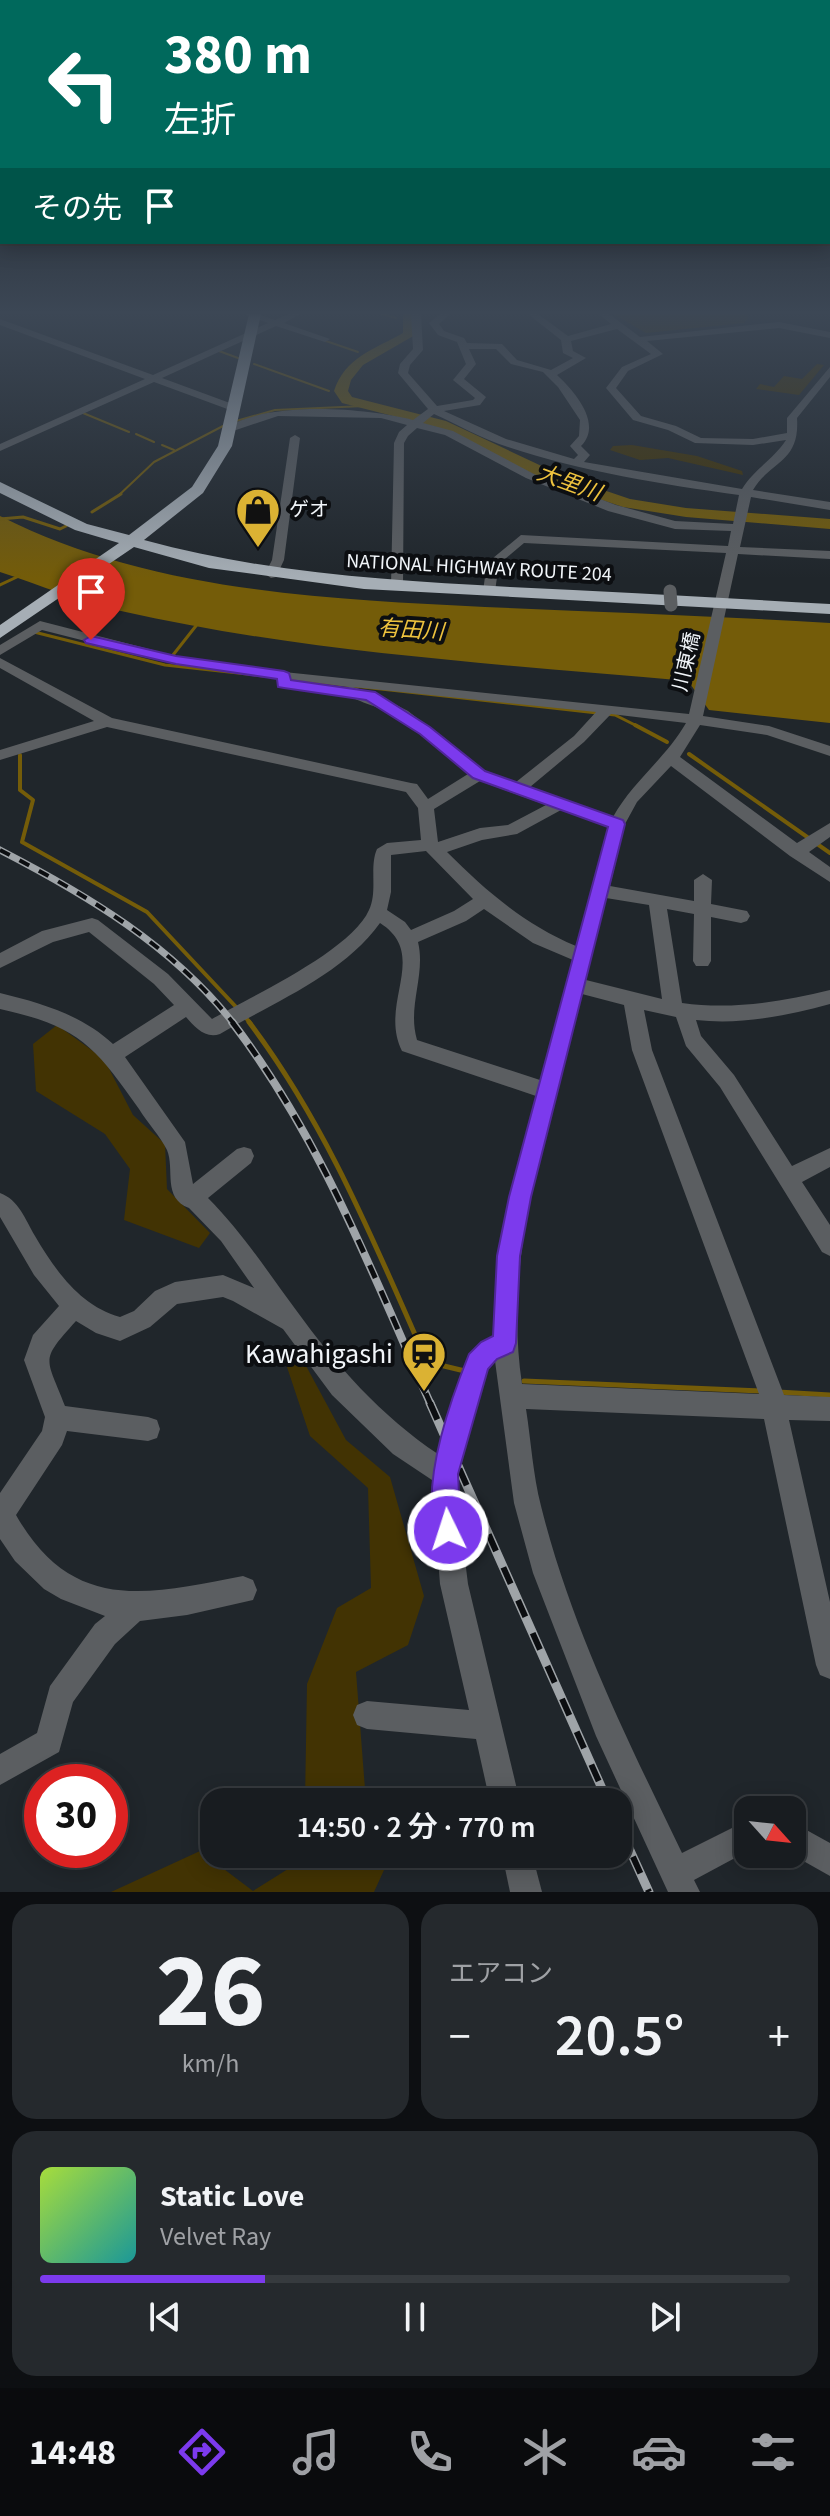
<!DOCTYPE html>
<html lang="ja">
<meta charset="utf-8">
<style>
:root{--surface:#181c20;--page:#25292d;--text:#f1f3f6;--muted:#9fa1a5;--line:#363a3e;--accent:#7c3aed}
body{margin:0;font-family:"Source Sans 3","Noto Sans JP",sans-serif;background:var(--page);color:var(--text);height:100vh;display:flex;flex-direction:column;font-size:30px;white-space:nowrap}
*{box-sizing:border-box;margin:0}
p{font-size:26px;color:var(--muted)}
.icon{flex:none;width:44px;height:44px;fill:none;stroke:currentColor;stroke-width:2;stroke-linecap:round;stroke-linejoin:round}
.map{position:relative;height:1892px;overflow:hidden}
.details{display:flex;flex-direction:column;gap:12px;padding:12px;background:#0d0f12;flex:1}
.details>*{flex:none}
.hud{position:absolute;left:0px;top:0px;width:830px;height:244px;box-shadow:0 4px 20px #0003,0 0 0 2px var(--line);background:#00695c;color:#fff;overflow:hidden}
.needle{width:52px;rotate:117deg}
.buttons{position:absolute;left:734px;top:1796px;display:grid;gap:16px}
.buttons a{display:grid;place-items:center;width:72px;height:72px;border-radius:16px;background:var(--surface);box-shadow:0 4px 20px #0003,0 0 0 2px var(--line);font-size:40px}
.speed{position:absolute;left:24px;top:1764px;display:flex;gap:16px;font-size:40px;font-weight:700;text-align:center}
.speed>*{display:grid;place-content:center;width:104px;height:104px;border-radius:50%;background:var(--surface);box-shadow:0 4px 20px #0003,0 0 0 2px var(--line);line-height:1}
.speed .limit{border:12px solid #d22;background:#fff;color:#111}
.pin{position:absolute;display:grid;place-items:center;width:68px;height:68px;color:#fff;margin:-82px -34px;border-radius:50% 50% 50% 0;rotate:-45deg;box-shadow:0 0 8px #0007}
.pin .icon{rotate:45deg}
.me{position:absolute;width:88px;margin:-44px;rotate:356deg;stroke-linejoin:round;filter:drop-shadow(0 0 6px #0008)}
.turn{display:flex;align-items:center;gap:28px;height:168px;padding:0 32px;font-size:36px}
.turn .icon{width:104px;height:104px;stroke-width:2.5}
.turn b{display:block;font-size:56px;line-height:68px}
.then{display:flex;align-items:center;height:76px;padding:0 32px;background:#0003;gap:16px;font-size:30px}
.big{font-size:60px;font-weight:600;line-height:1.1}
.details .tile{flex:1;display:flex;flex-direction:column;justify-content:center;gap:12px;min-width:0;padding:0 28px;border-radius:24px;background:var(--page)}
.details .dial{align-items:center;gap:0}
.dial b{font-size:104px;line-height:1}
.song{display:flex;align-items:center;gap:24px}
.cover{width:96px;height:96px;border-radius:12px;background:linear-gradient(135deg,hsl(80 70% 55%),hsl(180 70% 35%))}
.played{height:8px;border-radius:4px;background:linear-gradient(90deg,var(--accent) 30%,var(--line) 30%)}
.keys{display:flex;justify-content:space-around;direction:ltr}
.heat{display:flex;justify-content:space-between;align-items:center;font-size:44px;direction:ltr}
.details .tiles{flex:1;display:grid;gap:12px;grid-template-columns:1fr 1fr}
.tile:last-child{grid-column:span 2}
.trip{position:absolute;left:200px;top:1788px;width:432px;height:80px;border-radius:24px;background:var(--surface);box-shadow:0 4px 20px #0003,0 0 0 2px var(--line);font-weight:600;line-height:80px;text-align:center}
.menu{display:flex;height:128px;justify-content:space-around;align-items:center;background:#0a0b0d;color:var(--muted)}
.menu .icon{width:56px;height:56px}
.menu .selected{color:var(--accent)}
.menu b{font-size:36px;color:var(--text)}
.map>svg:first-child{display:block}
</style>
<div class="map">
<svg width="830" height="1892" viewBox="0 0 830 1892">
<rect width="100%" height="100%" fill="#20262b"/>
<g fill="#423303">
<path d="M613,314h132l4,3 -5,6 -98,10z"/>
<path d="M817,364l7,1 -25,30 -43,-6 4,-5 14,3 10,-11 18,3z"/>
<path d="M632,445l65,11 45,15 1,4 -75,-17 -28,2 -30,-10 3,-4z"/>
<path d="M57,1025l47,34 29,56 32,29 2,45 43,44 -11,15 -75,-28 6,-51 -25,-35 -69,-43 -3,-47z"/>
<path d="M298,1351l48,89 44,37 34,119 -16,49 -52,27 10,130h-61l2,-118 30,-76 34,-20 -3,-100 -58,-52 -25,-75z"/>
<path d="M200,1851l53,40 51,-32 1,-5h80l4,5 -15,33h-263z"/>
</g>
<path fill="#745c09" d="M0,516c147,75 323,83 485,91 115,5 230,9 345,16v100l-121,-13 -21,-29c-189,-17 -381,-28 -567,-70 -41,-9 -81,-26 -121,-39z"/>
<g fill="none" stroke-linecap="round" stroke-linejoin="round">
<g stroke="#745c09" stroke-width="2">
<path d="M382,314l14,4"/>
<path d="M323,340l35,12"/>
<path d="M219,351l19,7"/>
<path d="M254,364l75,27"/>
<path d="M83,413l46,19"/>
<path d="M236,421l39,-11 89,-4"/>
<path d="M136,434l18,8"/>
<path d="M162,445l12,5"/>
<path d="M118,496l36,-34 69,-36"/>
</g>
<g stroke="#745c09" stroke-width="3">
<path d="M92,512l29,-18"/>
<path d="M0,519l23,-2 37,12 6,-3"/>
<path d="M0,585l19,-9"/>
<path d="M34,632l131,33 450,50 24,12"/>
<path d="M173,655l26,-33"/>
</g>
<g stroke="#745c09" stroke-width="4">
<path d="M635,725l32,17"/>
<path d="M689,754l141,99"/>
<path d="M20,755v35l13,10 -11,42 125,70 90,96"/>
<path d="M246,1018l5,6"/>
</g>
<g stroke="#745c09" stroke-width="5">
<path d="M249,1022c77,102 124,218 175,333l20,11 25,6"/>
<path d="M524,1381l237,10"/>
<path d="M778,1392l52,3"/>
</g>
<path fill="#745c09" fill-rule="evenodd" d="M403,314h12v21l-52,30 -12,15 -3,11 4,6 94,24 119,56 65,22 56,9 144,11v10l-144,-12 -63,-10 -69,-23 -118,-57 -94,-24 -8,-12c11,-34 41,-42 69,-58z"/>
<g fill="#5b5e61" fill-rule="evenodd">
<path d="M244,314h13l18,6 13,-6h12l-16,9 46,16 -5,3 -49,-16 -114,52 76,28v4h-8l-76,-28 -154,69v-7l145,-65 -145,-54v-6l153,56 115,-52z"/>
<path d="M411,314h10l2,36 -13,15 -2,8 29,33 36,-6 2,-2 -22,-18 13,-16 -9,-22 -19,-7 -9,-12 11,-9h10l-11,10 5,7 20,7 3,5 35,1 15,16 34,10 22,-12 -10,-5 -2,-13 -33,-26h10l30,22 43,-12 -12,-10h10l31,23 139,-15 51,10v6l-51,-10 -132,13 16,13 -35,17 -12,17 25,28 35,10 25,12 52,1 34,-6v-15l43,-51v10l-33,41c3,45 -26,42 -44,72l77,12v8l-79,-13 -11,50 90,4v8l-92,-5 -35,162 66,10 61,20v10l-63,-21 -67,-10 -20,32 117,86 33,-20v14l-21,15 21,15v15l-40,-26 -119,-90 -34,36 -12,22 -15,62 84,15v-21l9,-6 9,6 -1,24 36,7 3,5 -3,5 -6,2 -30,-6v44l-3,5h-12l-3,-5 1,-47 -27,-5 15,94c50,7 99,-1 148,-13v14c-44,12 -89,21 -134,16l5,16 33,39 58,91 38,-18v19l-28,15 28,43v31l-8,-4 -102,-165 -34,-41 -10,-29 -32,-7 8,40 132,345 46,2v24l-41,-1 41,182v77l-10,-4 -4,-10 -52,-246 -238,-10c5,32 7,66 15,97 30,121 87,235 141,347l66,-33v31l-54,29 6,12h-32l-72,-156 -63,-163 -19,-70 -19,-142 -7,8 -30,105v29l10,81 52,218h-30l-14,-63 -109,-10 -10,-4 -4,-10 4,-10 10,-4 102,9 -29,-126 -8,-104 -39,-26 -61,-59 -49,-66 -50,-28 -10,-4 -46,7 -27,23 -30,14 -24,-8 -20,-12c-37,41 -30,35 -11,85l83,11 9,3 3,9 -3,9 -9,3 -81,-10 -5,14 -46,70c57,100 133,79 227,61l10,4 4,10 -4,10 -66,15 -47,6 -25,23 -42,58 -14,50 -59,33v-31l37,-21 13,-47 45,-62 10,-8 -44,-17 -17,-10 -29,-28 -15,-22v-46l42,-62 3,-14 -21,-57 9,-25 26,-29 -25,-31 -34,-58v-24c19,7 25,26 35,43 20,34 45,70 85,81l14,-6 21,-20 20,-9 48,-7 31,13 -33,-47 -32,-33c-27,-10 -14,-39 -22,-58 -7,-14 -20,-28 -28,-41 -45,-64 -61,-83 -139,-100v-16c41,10 82,22 113,51l61,-39 -20,-21 -65,-52 -36,10 -53,26v-15l42,-22 50,-13 6,2 70,54 44,45c38,-22 139,-68 157,-109 9,-19 0,-43 8,-61l10,-6 34,-3 -3,-32 -12,-16 -299,-65 -107,33v-10l94,-29 -94,-53v-10l112,60 299,65 6,1 11,15 40,-25c-23,-20 -47,-43 -74,-59 -16,-9 -39,-13 -51,-24l6,-4 -173,-23 -134,-34 -42,25v-10l40,-24 136,35 108,16 405,42 37,-161 -202,-10 -25,21 -4,27 -6,4 -6,-4 4,-28 34,-28 207,11 3,-15 -56,-2 -67,-18 -82,-33 -81,-43 -28,-7 -9,8 -4,7 -1,143 -6,4 -6,-4 3,-143 5,-11 8,-7 -26,-7 -103,-2 -48,16 -5,-3c41,-29 141,-21 188,-9l15,-11 -30,-36 2,-9 13,-15zM617,329l34,25 -29,13 -16,21 27,32 35,10 27,13 58,2 33,-5c-12,19 -32,29 -44,49l-158,-27 6,-7 -9,-9c22,-22 -6,-54 -24,-71l29,-17 -13,-7 -2,-10zM469,349h27l15,15 32,8 15,15 22,33 -1,16 -9,10 8,9 -4,4 -68,-20 -62,-28 36,-6 6,-8 -22,-18 12,-15zM434,414c25,11 48,25 74,33 75,25 153,37 231,48l-6,29 -58,-3 -59,-16 -82,-31 -81,-43 -30,-8zM353,687l243,25 -22,24 -58,46 -31,-11 -77,-60 -35,-18zM611,714l75,9c-20,35 -53,58 -73,94l-83,-30 54,-45zM480,781l66,24 -38,20 -28,3 -42,14 -4,-33zM561,810l47,17 -32,119c-52,-22 -90,-55 -129,-94l35,-12 35,-6zM426,851l47,48 -19,12 -43,19 -6,-8 -18,-12 4,-18v-37zM606,898l43,7 13,94 -76,-19zM484,909l49,34 40,17 -33,120 -123,-40c-10,-34 9,-65 1,-98l48,-21zM380,923c50,32 -2,80 22,128l134,45 -27,101 -11,59 -5,80 -12,6 -11,12 -32,100c-56,-37 -103,-90 -142,-144 -29,-39 -54,-78 -88,-112l43,-35 3,-7 -3,-7 -7,-2 -7,2 -44,35 -8,-42 -60,-85 61,-40c9,10 19,22 34,17 52,-31 123,-59 160,-111zM582,994l42,11 8,45 127,344 -237,-10c-20,-132 28,-263 60,-390z"/>
<path d="M295,435l5,3 -16,122 -8,17 -5,1 -6,-4 7,-14 18,-122z"/>
<path d="M792,1822l38,21v33l-39,-22z"/>
<path d="M502,1854h30l10,38h-32z"/>
</g>
<path fill="#a6aeb5" fill-rule="evenodd" d="M249,314h12l-29,132 -29,47 -59,47c121,33 241,40 366,47 106,5 213,11 320,17v10l-466,-25 -155,-21 -75,-21 -134,91v-13l119,-82 -44,-13 -75,-37v-11l87,42 42,11 63,-48 26,-41z"/>
<g stroke="#9fa4a8" stroke-width="7">
<path id="rail-far2" d="M0,850c87,45 173,96 234,174"/>
</g>
<g stroke="#9fa4a8" stroke-width="8">
<path id="rail-far1" d="M232,1022c89,116 140,251 199,383"/>
</g>
<g stroke="#9fa4a8" stroke-width="9">
<g id="rail">
<path d="M430,1403l178,399"/>
<path d="M618,1824l31,68"/>
</g>
</g>
<use href="#rail-far2" stroke="#0c0e11" stroke-width="4" stroke-dasharray="11" stroke-linecap="butt"/>
<use href="#rail-far1" stroke="#0c0e11" stroke-width="5" stroke-dasharray="14" stroke-linecap="butt"/>
<use href="#rail" stroke="#0c0e11" stroke-width="6" stroke-dasharray="18" stroke-linecap="butt"/>
<path stroke="#5b5e61" stroke-width="13" d="M670,591l1,14"/>
</g>
<linearGradient id="sky" x2="0" y2="1"><stop stop-color="#121518"/><stop offset="0.54" stop-color="#3c4755"/><stop offset="1" stop-color="#3c4755" stop-opacity="0"/></linearGradient>
<rect width="830" height="579" fill="url(#sky)"/>
<path fill="#7c3aed" stroke="#51269a" stroke-width="2" d="M91,636l85,20 108,15 5,2 2,7 84,12 55,35 55,44 138,49 2,4 -94,373 -11,59 -4,87 -3,9 -16,7 -9,10 -30,105 3,56 -4,9 -9,4 -10,-4c-20,-49 12,-138 31,-185l12,-12 12,-6 4,-80 12,-59 99,-370 -135,-49 -53,-44 -54,-34 -82,-12 -6,-1 -1,-8 -101,-15 -90,-21 -2,-3z"/>
<defs>
<g id="shop-pin" transform="scale(2.3)"><path d="M0 17L-7.5 6A9.5 9.5 0 1 1 7.5 6Z" fill="#dbb233" stroke="#0c0e11"/><path d="M-5-2.5h2.3a2.7 3.5 0 0 1 5.4 0H5L5.5 6h-11ZM-1.5-2.5h3a1.5 2.3 0 0 0-3 0Z" fill="#111"/></g>
<g id="station-pin" transform="scale(2.3)"><path d="M0 17L-7.5 6A9.5 9.5 0 1 1 7.5 6Z" fill="#dbb233" stroke="#0c0e11"/><path d="M-3-6H3Q5-6 5-4V2Q5 4 3 4L4.5 6H3L1.5 4h-3L-3 6H-4.5L-3 4Q-5 4-5 2V-4Q-5-6-3-6ZM-3.5-4v3h7v-3ZM-3.5 1v1.5H-2V1ZM2 1v1.5H3.5V1Z" fill="#111"/></g>
</defs>
<g fill-rule="evenodd">
<use href="#shop-pin" x="258" y="510"/>
<use href="#station-pin" x="424" y="1354"/>
</g>
<g text-anchor="middle" dominant-baseline="central" stroke-width="8" stroke-linejoin="round" paint-order="stroke">
<g font-size="20" fill="#f1f5f9" stroke="#0c0e11" text-anchor="start">
<text x="289" y="510">ゲオ</text>
</g>
<g font-size="20" fill="#f1f5f9" stroke="#0c0e11">
<text transform="translate(479 568) rotate(3)">NATIONAL HIGHWAY ROUTE 204</text>
<text transform="translate(687 662) rotate(-77)">川東橋</text>
</g>
<g font-size="22" font-style="italic" fill="#edc23e" stroke="#0c0e11">
<text transform="translate(569 483) rotate(20)">大里川</text>
<text transform="translate(411 630) rotate(4)">有田川</text>
</g>
<g font-size="28" fill="#f1f5f9" stroke="#0c0e11" text-anchor="end">
<text x="393" y="1354">Kawahigashi</text>
</g>
</g>
</svg>
<div class="buttons">
<a><svg class="needle" viewBox="-14 -14 28 28"><path d="M0-13l5 13h-10z" fill="#e53935"/><path d="M0 13l5-13h-10z" fill="#9fa1a5"/></svg></a>
</div>
<div class="speed"><div class="limit">30</div></div>
<div class="pin" style="left:91px;top:640px;background:#d93025"><svg class="icon" aria-label="arrive" viewBox="0 0 24 24"><path d="M6 21V4h12l-3 4 3 4H6"/></svg></div>
<svg class="me" style="left:448px;top:1530px" viewBox="-20 -20 40 40"><circle r="17" fill="#7c3aed" stroke="#fff" stroke-width="3"/><path d="M0-11L8 9 0 5-8 9z" fill="#fff"/></svg>
<div class="trip">14:50 · 2 分 · 770 m</div>
<div class="hud">
<div class="turn"><svg class="icon" aria-label="left" viewBox="0 0 24 24"><path d="M17 20v-9H6M10 6l-5 5 5 5"/></svg><div><b>380 m</b>左折</div></div>
<div class="then">その先<svg class="icon" aria-label="arrive" viewBox="0 0 24 24"><path d="M6 21V4h12l-3 4 3 4H6"/></svg></div>
</div>
</div>
<section class="details">
<div class="tiles">
<div class="tile dial"><b>26</b><p>km/h</p></div>
<div class="tile"><p>エアコン</p>
<div class="heat"><a>−</a><b class="big">20.5°</b><a>+</a></div>
</div>
<div class="tile">
<div class="song"><i class="cover"></i><div><b>Static Love</b><p>Velvet Ray</p></div></div>
<div class="played"></div>
<div class="keys"><svg class="icon" aria-label="previous" viewBox="0 0 24 24"><path d="M18 5L8 12l10 7zM5 5v14"/></svg><svg class="icon" aria-label="pause" viewBox="0 0 24 24"><path d="M8 5v14M16 5v14"/></svg><svg class="icon" aria-label="next" viewBox="0 0 24 24"><path d="M6 5l10 7-10 7zM19 5v14"/></svg></div>
</div>
</div>
</section>
<nav class="menu">
<b>14:48</b>
<svg class="icon selected" aria-label="directions" viewBox="0 0 24 24"><path d="M12 3l9 9-9 9-9-9zM9 14v-3h6M13 9l2 2-2 2"/></svg>
<svg class="icon" aria-label="music" viewBox="0 0 24 24"><path d="M9 18V5l10-2v13"/><circle cx="6" cy="18" r="3"/><circle cx="16" cy="16" r="3"/></svg>
<svg class="icon" aria-label="phone" viewBox="0 0 24 24"><path d="M5 4h4l2 5-3 2q2 4 5 5l2-3 5 2v4C11 20 4 13 5 4z"/></svg>
<svg class="icon" aria-label="climate" viewBox="0 0 24 24"><path d="M12 3v18M4 7l16 10M4 17L20 7"/></svg>
<svg class="icon" aria-label="car" viewBox="0 0 24 24"><path d="M5 17H2v-5l4-1 3-4h7l3 4 3 1v5h-3M9 17h6M6 11h13"/><circle cx="7" cy="17" r="2"/><circle cx="17" cy="17" r="2"/></svg>
<svg class="icon" aria-label="filters" viewBox="0 0 24 24"><path d="M4 7h16M4 17h16"/><circle cx="9" cy="7" r="2"/><circle cx="15" cy="17" r="2"/></svg>
</nav>
